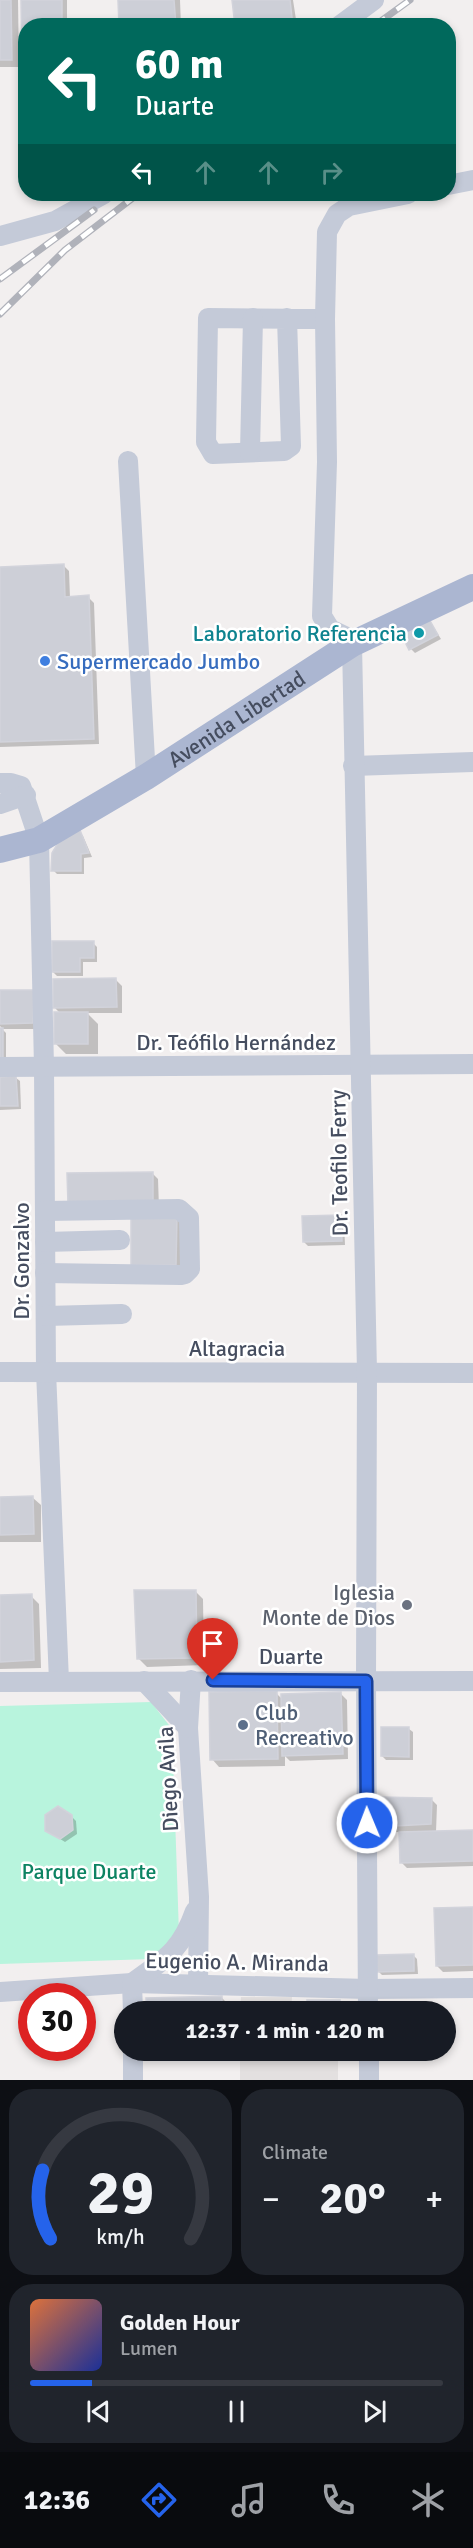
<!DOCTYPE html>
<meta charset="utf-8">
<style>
:root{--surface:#171b24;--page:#20242c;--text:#f1f3f6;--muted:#9ea1a6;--line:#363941;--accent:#2563eb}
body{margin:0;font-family:Signika,sans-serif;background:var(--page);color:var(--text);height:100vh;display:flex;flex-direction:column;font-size:22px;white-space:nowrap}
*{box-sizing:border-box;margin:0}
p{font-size:20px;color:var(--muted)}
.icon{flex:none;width:33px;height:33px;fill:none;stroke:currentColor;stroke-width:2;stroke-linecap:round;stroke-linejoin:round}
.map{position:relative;height:2080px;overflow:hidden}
.side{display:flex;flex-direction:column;gap:9px;padding:9px;background:#0d0f14;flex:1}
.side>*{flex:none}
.top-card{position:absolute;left:18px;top:18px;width:438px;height:183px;border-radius:24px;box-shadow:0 3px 9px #0003;background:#00695c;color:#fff;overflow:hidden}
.speed{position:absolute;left:18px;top:1983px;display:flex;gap:12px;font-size:30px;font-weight:700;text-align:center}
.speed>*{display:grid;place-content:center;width:78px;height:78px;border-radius:50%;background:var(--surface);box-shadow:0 3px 9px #0003;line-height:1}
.speed .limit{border:9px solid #d22;background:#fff;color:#111}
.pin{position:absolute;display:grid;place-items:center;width:51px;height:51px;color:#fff;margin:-62px -26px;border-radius:50% 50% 50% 0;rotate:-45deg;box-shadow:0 0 6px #0007}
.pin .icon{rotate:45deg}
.me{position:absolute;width:66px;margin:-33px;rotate:359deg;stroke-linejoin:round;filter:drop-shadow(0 0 4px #0008)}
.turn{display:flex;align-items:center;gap:21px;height:126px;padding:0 18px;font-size:27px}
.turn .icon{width:78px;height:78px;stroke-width:2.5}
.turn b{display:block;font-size:42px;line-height:51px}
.lanes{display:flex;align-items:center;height:57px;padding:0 18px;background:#0003;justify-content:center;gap:30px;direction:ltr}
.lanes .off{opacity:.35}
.big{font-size:45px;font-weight:800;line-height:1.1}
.side .tile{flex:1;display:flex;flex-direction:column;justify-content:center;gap:9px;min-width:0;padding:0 21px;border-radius:24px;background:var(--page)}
.side .dial{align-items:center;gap:0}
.dial svg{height:156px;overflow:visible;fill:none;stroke:var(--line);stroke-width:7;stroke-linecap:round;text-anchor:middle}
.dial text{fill:var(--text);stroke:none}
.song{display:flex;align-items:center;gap:18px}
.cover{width:72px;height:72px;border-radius:9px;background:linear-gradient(135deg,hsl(20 70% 55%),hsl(230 70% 35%))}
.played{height:6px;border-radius:3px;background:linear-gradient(90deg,var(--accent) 15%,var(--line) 15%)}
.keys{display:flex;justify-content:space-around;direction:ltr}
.heat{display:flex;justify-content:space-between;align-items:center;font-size:33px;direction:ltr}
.side .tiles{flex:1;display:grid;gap:9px;grid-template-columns:1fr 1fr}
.tile:last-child{grid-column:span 2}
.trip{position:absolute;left:114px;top:2001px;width:342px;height:60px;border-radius:30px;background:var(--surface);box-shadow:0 3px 9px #0003;font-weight:800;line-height:60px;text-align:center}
.dock{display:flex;height:96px;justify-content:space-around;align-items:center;background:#090b0e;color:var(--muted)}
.dock .icon{width:42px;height:42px}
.dock .selected{color:var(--accent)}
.dock b{font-size:27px;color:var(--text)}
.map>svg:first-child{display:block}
</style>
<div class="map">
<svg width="473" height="2080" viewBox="0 0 473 2080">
<rect width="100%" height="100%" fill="#f2efef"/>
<g fill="#e3e0e0">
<path d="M241,1997h51l-1,14h-51z"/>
<rect x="240" y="2051" width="98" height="29"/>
</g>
<path fill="#b8f4dd" d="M151,1702l21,27 7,205 -28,25 -151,5v-258z"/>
<g fill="#0003">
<path d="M0,0h18l1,67h-19z"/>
<path d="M23,0h44v26h-41v36z"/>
<path d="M119,0h61l1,26h-61z"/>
<path d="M246,0h47l4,26h-60z"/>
<path d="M63,565l6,6 1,27 18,-1 6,6 5,141 -99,3v-179z"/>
<path d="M428,618l13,21 -26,14 -4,-4z"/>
<path d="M79,832l4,4 9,21 -8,1v16h-27l-4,-4z"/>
<path d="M93,943l4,4v15h-14v14h-26l-4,-4z"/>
<path d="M116,980l6,6v27h-35l11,11v30h-32l-10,-10 5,-30 -6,-6z"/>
<path d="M34,991l5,38h-37l4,4v28l-6,1v-33h3l-3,-3v-34z"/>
<path d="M0,1078h16l4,3 1,28 -21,1z"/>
<path d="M152,1173l6,6 1,29 -84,2z"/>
<path d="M340,1217l4,4 1,24 -37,1 -4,-4z"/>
<path d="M176,1218l6,6 -1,47 -43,-1z"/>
<path d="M0,1498h33l8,7v37h-41z"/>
<path d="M195,1591l8,8 1,66 -57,2 -8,-8z"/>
<path d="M31,1596l8,8 2,64 -41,1v-72z"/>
<path d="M276,1693l6,6 59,-5 6,6 1,59 -58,2 -5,-5v10l-66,1 -7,-8z"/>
<path d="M409,1729l4,3v28h-27l-4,-4z"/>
<path d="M431,1799l6,6 -1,27 37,-1v35l-66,2 -6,-6v-30h-16l-6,-6z"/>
<path d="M71,1816l5,5 1,13 -12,8 -18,-11z"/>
<path d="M473,1908v63l-30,1 -6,-6z"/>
<path d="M413,1955l4,4 1,15 -36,1 -4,-4z"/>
<path d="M221,1997l6,6v9h-79z"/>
<path d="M340,2002l4,4 -1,6h-34z"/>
</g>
<g fill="#cdcfd7" stroke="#d2d3db" stroke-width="1.5">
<path d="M0,0h11l1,60h-12z"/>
<path d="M21,0h41v26h-36v35h-4z"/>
<path d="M118,0h56l2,26h-57z"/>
<path d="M232,0h58l3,26h-58z"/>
<path d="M64,564l1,33 24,-2 5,144 -94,3v-175z"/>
<path d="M428,617l10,18 -29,15 -9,-18z"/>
<path d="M80,830l9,23 -8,1v17h-30l1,-18 12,-20z"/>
<path d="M52,941h42v17h-14v14h-28z"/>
<path d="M116,978l1,29 -64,1v-29z"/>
<path d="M0,990h34l-1,33 -33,1z"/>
<rect x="54" y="1012" width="34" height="32"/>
<rect x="0" y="1028" width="3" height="30"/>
<path d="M16,1076l2,30h-18v-29z"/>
<path d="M153,1172v31l-85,1 -1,-31z"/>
<path d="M341,1215l1,26 -39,1 -1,-26z"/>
<path d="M131,1216l46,1 -1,48h-45z"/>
<path d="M33,1496l1,38 -34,1v-38z"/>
<path d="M134,1590h62l1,68 -60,1z"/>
<path d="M32,1594l2,66 -34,2v-67z"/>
<path d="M277,1691l1,68 -68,1 -1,-68z"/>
<path d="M341,1692l2,62 -61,2 -1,-62z"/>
<path d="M381,1727h28v30l-28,-1z"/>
<path d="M376,1797l56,1 -1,26 -54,3z"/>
<path d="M58,1806l14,9 1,15 -13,9 -15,-8v-16z"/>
<path d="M473,1830v31l-73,2 -1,-31z"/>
<path d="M473,1907v58l-37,1 -2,-58z"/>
<path d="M414,1954v17l-38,1v-17z"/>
<path d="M222,1996v16h-75l-1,-14z"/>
<rect x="307" y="2000" width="33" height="12"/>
</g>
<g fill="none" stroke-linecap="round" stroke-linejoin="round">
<g stroke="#c4cad8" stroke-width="20">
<path d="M339,26l35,-26"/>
<path d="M448,185l25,-5"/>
<path d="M0,236l55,-15 49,-27"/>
<path d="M287,318l4,128 -7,5 -71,3 -7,-12 2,-124 117,1"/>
<path d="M250,452l3,-134"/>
<path d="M128,461l18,316"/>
<path d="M353,766l120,-4"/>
<path d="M0,783h11l10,3 18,54 5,227 2,304 13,310"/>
<path d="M0,804l26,-9"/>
<path d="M0,1067l473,-3"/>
<path d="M45,1211l134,-2 10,9 1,51 -5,5 -4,1 -136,-2"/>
<path d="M45,1242l75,-2"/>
<path d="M46,1316l76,-2"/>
<path d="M0,1372l473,1"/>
<path d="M191,1680l-3,48 11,169 -1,87"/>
<path d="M144,1681l44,47"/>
<path d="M0,1682l473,-1"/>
<path d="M0,1992l132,-9 236,6 105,-1"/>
<path d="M133,2012l-1,-29c33,-24 49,-32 63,-72"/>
<path d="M368,2012l-2,-331 1,-309 -15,-728 -1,-5 -21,-10 -8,-13 5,-154 -2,-143 2,-87 10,-18 12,-8 59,-12"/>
<path d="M133,2050v30"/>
<path d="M369,2050v30"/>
</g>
<path stroke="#abb6d1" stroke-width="26" id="s1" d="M0,850l39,-10 107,-63 206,-133 121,-57"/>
<g stroke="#b0b2ba" stroke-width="7">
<g id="rail">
<path d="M374,26l36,-26"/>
<path d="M0,279l94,-69"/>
<path d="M0,314l65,-64 73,-56"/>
</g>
</g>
<use href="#rail" stroke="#fff" stroke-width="4.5" stroke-dasharray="14" stroke-linecap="butt"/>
</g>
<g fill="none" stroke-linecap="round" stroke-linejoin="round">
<g stroke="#184099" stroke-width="15">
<path id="route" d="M213,1680l153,1 1,142"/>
</g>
<use href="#route" stroke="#2563eb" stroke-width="10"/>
</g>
<circle fill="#0f9aa8" stroke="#fff" stroke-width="2" cx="419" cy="633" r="6"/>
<circle fill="#3f7fe0" stroke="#fff" stroke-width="2" cx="45" cy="661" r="6"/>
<circle fill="#6b7280" stroke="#fff" stroke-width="2" cx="407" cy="1605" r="6"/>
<circle fill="#5c6f8a" stroke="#fff" stroke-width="2" cx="243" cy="1725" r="6"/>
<g text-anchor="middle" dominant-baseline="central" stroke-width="5" stroke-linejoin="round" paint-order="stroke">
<g font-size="22" fill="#0d838f" stroke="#fff" text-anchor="end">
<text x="407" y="633">Laboratorio Referencia</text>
</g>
<g font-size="22" fill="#366cbe" stroke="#fff" text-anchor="start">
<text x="57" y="661">Supermercado Jumbo</text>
</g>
<g font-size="22" fill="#454d5f" stroke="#fff">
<text stroke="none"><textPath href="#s1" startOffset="272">Avenida Libertad</textPath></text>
<text x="236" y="1042">Dr. Teófilo Hernández</text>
<text transform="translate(339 1163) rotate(-91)">Dr. Teofilo Ferry</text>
<text transform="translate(21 1261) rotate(-90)">Dr. Gonzalvo</text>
<text x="237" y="1348">Altagracia</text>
<text x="291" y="1656">Duarte</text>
<text transform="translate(168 1779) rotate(-93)">Diego Avila</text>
<text transform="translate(237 1962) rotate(1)">Eugenio A. Miranda</text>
</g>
<g font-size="22" fill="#5b616d" stroke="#fff" text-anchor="end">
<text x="395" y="1592">Iglesia<tspan x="395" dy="25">Monte de Dios</tspan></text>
</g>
<g font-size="22" fill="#4e5e75" stroke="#fff" text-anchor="start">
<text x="255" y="1712">Club<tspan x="255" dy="25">Recreativo</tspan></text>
</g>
<g font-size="22" fill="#0c8362" stroke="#fff">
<text x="89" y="1871">Parque Duarte</text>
</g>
</g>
</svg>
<div class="speed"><div class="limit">30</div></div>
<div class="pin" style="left:213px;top:1680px;background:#d93025"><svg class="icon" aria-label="arrive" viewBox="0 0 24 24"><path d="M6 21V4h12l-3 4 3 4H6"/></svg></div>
<svg class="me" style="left:367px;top:1823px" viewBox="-20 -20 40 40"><circle r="17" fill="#2563eb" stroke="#fff" stroke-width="3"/><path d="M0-11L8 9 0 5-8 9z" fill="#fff"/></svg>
<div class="trip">12:37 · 1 min · 120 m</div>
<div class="top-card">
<div class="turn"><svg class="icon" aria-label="left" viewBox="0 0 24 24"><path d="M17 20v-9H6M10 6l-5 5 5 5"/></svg><div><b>60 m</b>Duarte</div></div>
<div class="lanes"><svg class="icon" aria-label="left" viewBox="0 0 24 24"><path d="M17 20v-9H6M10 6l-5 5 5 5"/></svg><svg class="icon off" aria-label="ahead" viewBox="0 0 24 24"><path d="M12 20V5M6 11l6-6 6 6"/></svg><svg class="icon off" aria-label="ahead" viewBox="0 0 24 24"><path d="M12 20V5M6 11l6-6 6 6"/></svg><svg class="icon off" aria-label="right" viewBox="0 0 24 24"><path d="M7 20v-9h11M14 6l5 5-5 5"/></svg></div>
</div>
</div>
<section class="side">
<div class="tiles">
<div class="tile dial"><svg viewBox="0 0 100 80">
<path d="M14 69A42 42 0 1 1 86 69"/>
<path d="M14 69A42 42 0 0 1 10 34" stroke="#2563eb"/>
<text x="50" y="56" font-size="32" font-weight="700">29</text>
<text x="50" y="72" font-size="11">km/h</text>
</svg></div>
<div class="tile"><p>Climate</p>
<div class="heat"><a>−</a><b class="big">20°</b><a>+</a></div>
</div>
<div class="tile">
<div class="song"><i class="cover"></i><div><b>Golden Hour</b><p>Lumen</p></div></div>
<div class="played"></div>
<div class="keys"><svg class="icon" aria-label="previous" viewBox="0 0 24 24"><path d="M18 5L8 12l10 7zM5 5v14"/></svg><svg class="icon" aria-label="pause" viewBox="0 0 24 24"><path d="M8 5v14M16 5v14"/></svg><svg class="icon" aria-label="next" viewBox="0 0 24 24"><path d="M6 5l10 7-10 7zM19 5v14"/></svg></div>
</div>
</div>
</section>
<nav class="dock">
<b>12:36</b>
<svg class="icon selected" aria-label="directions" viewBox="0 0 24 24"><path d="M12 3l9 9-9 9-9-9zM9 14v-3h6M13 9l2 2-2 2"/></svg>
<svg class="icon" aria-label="music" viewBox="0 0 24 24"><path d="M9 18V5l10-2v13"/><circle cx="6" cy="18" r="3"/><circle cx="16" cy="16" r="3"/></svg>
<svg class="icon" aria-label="phone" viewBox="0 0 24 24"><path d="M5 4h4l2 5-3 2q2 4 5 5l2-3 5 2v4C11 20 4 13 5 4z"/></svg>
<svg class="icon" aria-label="climate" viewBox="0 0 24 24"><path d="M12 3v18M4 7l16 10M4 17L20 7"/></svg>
</nav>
